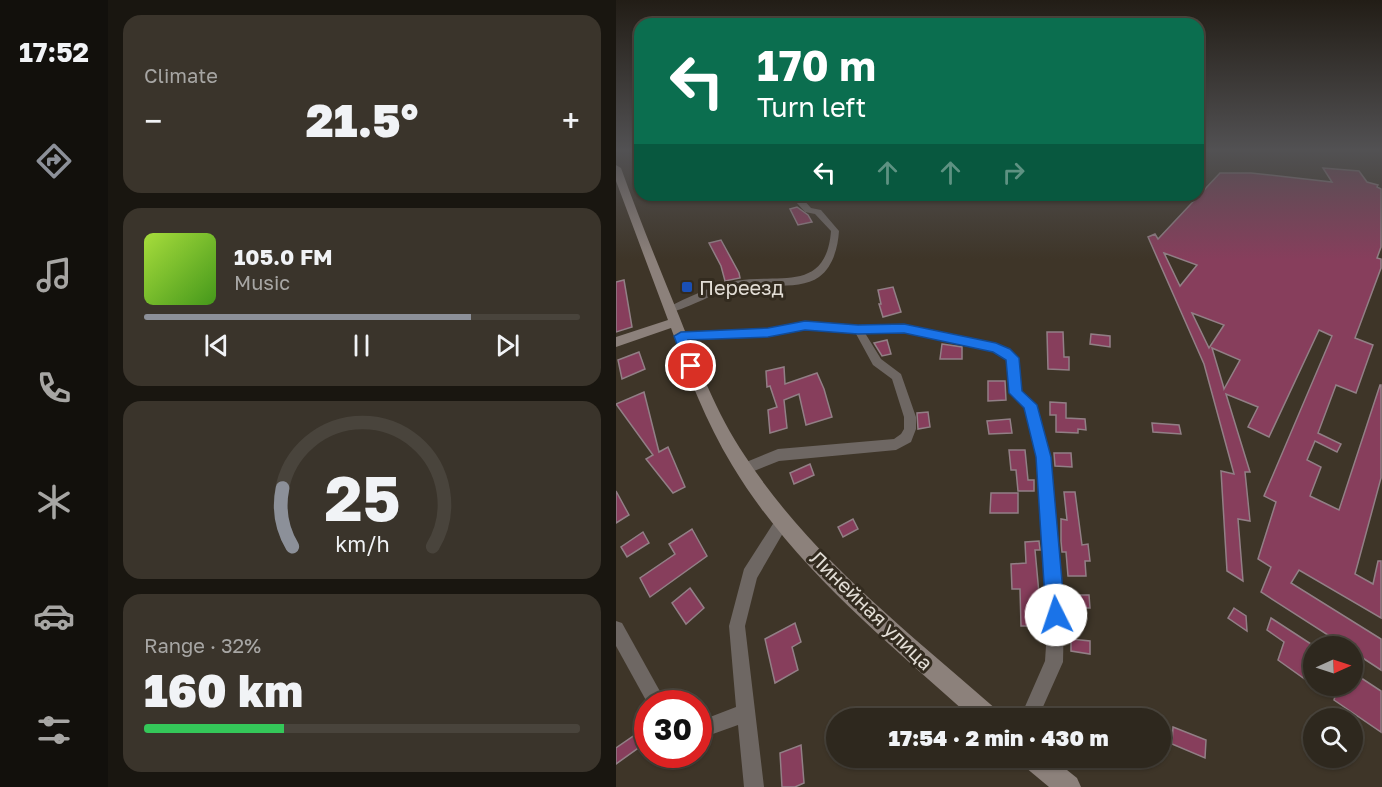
<!DOCTYPE html>
<meta charset="utf-8">
<style>
:root{--surface:#2e281e;--page:#3a342b;--text:#f1f3f6;--muted:#a7a6a4;--line:#49443c;--accent:#8c9099}
body{margin:0;font-family:"Golos Text",sans-serif;background:var(--page);color:var(--text);height:100vh;display:flex;flex-direction:column;font-size:22px;white-space:nowrap}
*{box-sizing:border-box;margin:0}
p{font-size:20px;color:var(--muted)}
.icon{flex:none;width:33px;height:33px;fill:none;stroke:currentColor;stroke-width:2;stroke-linecap:round;stroke-linejoin:round}
.map{position:relative;flex:1;overflow:hidden}
.side{display:flex;flex-direction:column;gap:15px;padding:15px;background:#191610;width:508px}
.side>*{flex:none}
.guide{position:absolute;left:18px;top:18px;width:570px;height:183px;border-radius:18px;box-shadow:0 2px 4px #0004,0 0 0 2px var(--line);background:#0b6e4f;color:#fff;overflow:hidden}
.needle{width:39px;rotate:87deg}
.tools{position:absolute;left:687px;top:636px;display:grid;gap:12px}
.tools a{display:grid;place-items:center;width:60px;height:60px;border-radius:50%;background:var(--surface);box-shadow:0 2px 4px #0004,0 0 0 2px var(--line);font-size:30px}
.speed{position:absolute;left:18px;top:690px;display:flex;gap:12px;font-size:30px;font-weight:700;text-align:center}
.speed>*{display:grid;place-content:center;width:78px;height:78px;border-radius:50%;background:var(--surface);box-shadow:0 2px 4px #0004,0 0 0 2px var(--line);line-height:1}
.speed .limit{border:9px solid #d22;background:#fff;color:#111}
.pin{position:absolute;display:grid;place-items:center;width:51px;height:51px;color:#fff;margin:-26px;border:3px solid #fff;border-radius:50%;box-shadow:0 2px 6px #0007}
.me{position:absolute;width:66px;margin:-33px;rotate:356deg;stroke-linejoin:round;filter:drop-shadow(0 0 4px #0008)}
.turn{display:flex;align-items:center;gap:21px;height:126px;padding:0 24px;font-size:27px}
.turn .icon{width:78px;height:78px;stroke-width:2.5}
.turn b{display:block;font-size:42px;line-height:51px}
.lanes{display:flex;align-items:center;height:57px;padding:0 24px;background:#0003;justify-content:center;gap:30px;direction:ltr}
.lanes .off{opacity:.35}
.big{font-size:45px;font-weight:800;line-height:1.1}
.side .widget{flex:1;display:flex;flex-direction:column;justify-content:center;gap:9px;min-width:0;padding:0 21px;border-radius:18px;background:var(--page)}
.side .dial{align-items:center;gap:0}
.dial svg{height:156px;overflow:visible;fill:none;stroke:var(--line);stroke-width:7;stroke-linecap:round;text-anchor:middle}
.dial text{fill:var(--text);stroke:none}
.song{display:flex;align-items:center;gap:18px}
.cover{width:72px;height:72px;border-radius:9px;background:linear-gradient(135deg,hsl(80 70% 55%),hsl(100 70% 35%))}
.played{height:6px;border-radius:3px;background:linear-gradient(90deg,var(--accent) 75%,var(--line) 75%)}
.keys{display:flex;justify-content:space-around;direction:ltr}
.heat{display:flex;justify-content:space-between;align-items:center;font-size:33px;direction:ltr}
.charge{height:9px;border-radius:4px;background:linear-gradient(90deg,#34c759 32%,var(--line) 0)}
.trip{position:absolute;left:210px;top:708px;width:345px;height:60px;border-radius:30px;background:var(--surface);box-shadow:0 2px 4px #0004,0 0 0 2px var(--line);font-weight:800;line-height:60px;text-align:center}
main{display:flex;flex:1;min-height:0}
.menu{display:flex;flex-direction:column;width:108px;justify-content:space-around;align-items:center;background:#12100c;color:var(--muted)}
.menu .icon{width:42px;height:42px}
.menu .active{color:var(--accent)}
.menu b{font-size:27px;color:var(--text)}
.map>svg:first-child{display:block}
</style>
<main>
<nav class="menu">
<b>17:52</b>
<svg class="icon active" aria-label="directions" viewBox="0 0 24 24"><path d="M12 3l9 9-9 9-9-9zM9 14v-3h6M13 9l2 2-2 2"/></svg>
<svg class="icon" aria-label="music" viewBox="0 0 24 24"><path d="M9 18V5l10-2v13"/><circle cx="6" cy="18" r="3"/><circle cx="16" cy="16" r="3"/></svg>
<svg class="icon" aria-label="phone" viewBox="0 0 24 24"><path d="M5 4h4l2 5-3 2q2 4 5 5l2-3 5 2v4C11 20 4 13 5 4z"/></svg>
<svg class="icon" aria-label="climate" viewBox="0 0 24 24"><path d="M12 3v18M4 7l16 10M4 17L20 7"/></svg>
<svg class="icon" aria-label="car" viewBox="0 0 24 24"><path d="M5 17H2v-5l4-1 3-4h7l3 4 3 1v5h-3M9 17h6M6 11h13"/><circle cx="7" cy="17" r="2"/><circle cx="17" cy="17" r="2"/></svg>
<svg class="icon" aria-label="filters" viewBox="0 0 24 24"><path d="M4 7h16M4 17h16"/><circle cx="9" cy="7" r="2"/><circle cx="15" cy="17" r="2"/></svg>
</nav>
<section class="side">
<div class="widget"><p>Climate</p>
<div class="heat"><a>−</a><b class="big">21.5°</b><a>+</a></div>
</div>
<div class="widget">
<div class="song"><i class="cover"></i><div><b>105.0 FM</b><p>Music</p></div></div>
<div class="played"></div>
<div class="keys"><svg class="icon" aria-label="previous" viewBox="0 0 24 24"><path d="M18 5L8 12l10 7zM5 5v14"/></svg><svg class="icon" aria-label="pause" viewBox="0 0 24 24"><path d="M8 5v14M16 5v14"/></svg><svg class="icon" aria-label="next" viewBox="0 0 24 24"><path d="M6 5l10 7-10 7zM19 5v14"/></svg></div>
</div>
<div class="widget dial"><svg viewBox="0 0 100 80">
<path d="M14 69A42 42 0 1 1 86 69"/>
<path d="M14 69A42 42 0 0 1 9 39" stroke="#8c9099"/>
<text x="50" y="56" font-size="32" font-weight="700">25</text>
<text x="50" y="72" font-size="11">km/h</text>
</svg></div>
<div class="widget"><p>Range · 32%</p><b class="big">160 km</b><div class="charge"></div></div>
</section>
<div class="map">
<svg width="766" height="787" viewBox="0 0 766 787">
<rect width="100%" height="100%" fill="#3e3528"/>
<g fill="#873e5c" stroke="#927f86" stroke-width="1.5" fill-rule="evenodd">
<path d="M707,168l36,3 8,11 11,3 -1,2 4,2v58l-4,11 4,1v9l-26,70 18,7 -17,48 -20,-8 -18,48 23,11 -4,8 -22,-11 -8,19 14,7 -11,29 29,14 41,-125h1v93l-26,96 18,10 5,-23h3v57l-82,-48 -8,13 90,56v31l-29,-19v-5h-7l-84,-54 10,-25 -13,-8 18,-57 -12,-6 68,-160 -13,-6 -50,107 -21,-10 10,-20 -32,-13 24,78h-5l5,49 -12,-2 5,62 -16,-10 -6,-100 13,3 -30,-110 -56,-127 7,-3 3,5 62,-66h31l81,9zM548,253l33,12 -17,21zM576,313l32,12 -15,23zM596,348l28,12 -16,29 -1,-4z"/>
<path d="M181,207l11,8 4,7 -14,3 -8,-16z"/>
<path d="M105,240l18,33 1,5 -15,3 -4,-15 -12,-23z"/>
<path d="M8,280l8,47 -16,5v-50z"/>
<path d="M277,287l8,25 -18,5 -4,-13h2l-3,-14z"/>
<path d="M431,332h16l1,25h5v13l-21,-1z"/>
<path d="M475,334l19,2v11l-20,-3z"/>
<path d="M271,340l4,14 -9,2 -8,-13z"/>
<path d="M326,344l20,3v12h-22z"/>
<path d="M23,352l6,17 -23,10 -4,-19z"/>
<path d="M168,367l1,17 32,-11 7,16 8,28 -26,8 -7,-31 -15,6 3,28 -17,5 -2,-23 9,-3 -7,-21 -3,1 -1,-16z"/>
<path d="M372,381h17l1,19 -18,1z"/>
<path d="M28,392l15,60 9,-5 17,40 -12,6 -27,-34 7,-4 -37,-51z"/>
<path d="M434,402l16,1v15l19,1 1,11 -8,-1v4l-22,-1v-17h-6z"/>
<path d="M312,412l2,15 -12,2 -1,-16z"/>
<path d="M394,419l2,14 -23,1 -2,-13z"/>
<path d="M536,423l27,2 2,9 -28,-2z"/>
<path d="M393,450h16l3,30h6v11h-16l-2,-21h-5z"/>
<path d="M438,453h17l1,14 -17,-1z"/>
<path d="M194,464l4,11 -20,9 -4,-11z"/>
<path d="M0,491l13,24 -13,8z"/>
<path d="M448,492h11l7,53 6,-1 2,17h-5l1,15h-18l-2,-24h-4l-1,-11v-22l6,1z"/>
<path d="M375,493h27v20h-28z"/>
<path d="M237,519l5,10 -15,8 -5,-10z"/>
<path d="M76,529l15,27 -57,41 -10,-19 35,-24 -6,-10z"/>
<path d="M27,532l6,11 -22,14 -6,-10z"/>
<path d="M423,541l1,9h-5l7,76h-21l-1,-37h-8l-1,-25 15,-1 -1,-21z"/>
<path d="M74,588l14,20 -18,16 -14,-21z"/>
<path d="M456,595h17l1,13h-17z"/>
<path d="M618,608l12,8 1,15 -19,-13z"/>
<path d="M655,618l43,28v23l-5,13 -31,-22 6,-18 -17,-12z"/>
<path d="M179,623l6,19 -9,5 6,23 -23,13 -10,-44z"/>
<path d="M455,639l19,2v13l-19,-3z"/>
<path d="M736,672l29,19v41l-47,-32 4,-14h14z"/>
<path d="M32,726v15l-32,23v-16z"/>
<path d="M557,727l33,13 -1,18 -33,-14z"/>
<path d="M185,745l3,38 -9,4h-13l-2,-34z"/>
</g>
<g fill="none" stroke-linecap="round" stroke-linejoin="round">
<g fill="#6e6763" fill-rule="evenodd">
<path d="M167,195h11l8,3 9,10 10,2 18,21c-1,16 -6,36 -20,46 -21,15 -62,5 -87,11 -16,4 -54,26 -66,24l-1,-2 1,-2c23,-11 45,-22 69,-27 43,-8 91,13 96,-50l-16,-17 -10,-2 -9,-10z"/>
<path d="M189,321l53,4 46,-1 92,20 20,11 6,36 14,14 14,52 14,158 -1,47 -25,56h-18l25,-57 3,-46 -12,-158 -12,-50 -14,-14 -3,-33 -14,-9 -89,-19 -39,1 16,26 20,15 15,43v12l-5,13 -15,8 -117,11 -35,14 -5,-2 -2,-4 2,-4 39,-16 116,-10 7,-5 3,-5v-12l-12,-38 -19,-14 -18,-33 -50,-3 -37,8 -87,3 -5,-4 5,-4 87,-3z"/>
<path d="M167,514l5,2 2,5 -33,57 -12,48 19,161h-20l-6,-62 -28,10 -12,1v-18l12,-1 26,-10 -7,-81 15,-57 34,-53z"/>
<path d="M0,621l6,2 45,81h-19l-32,-58z"/>
</g>
<g fill="#8c817b" fill-rule="evenodd">
<path d="M0,165l5,3c18,50 38,99 58,148 19,48 37,97 66,140 65,100 163,176 252,254l3,8h-28c-86,-77 -180,-153 -240,-253 -26,-43 -44,-90 -61,-137l-55,19v-10l52,-17 -52,-139z"/>
<path d="M406,758h30l25,20 4,9h-32l-24,-20z"/>
</g>
</g>
<linearGradient id="sky" x2="0" y2="1"><stop stop-color="#221d16"/><stop offset="0.58" stop-color="#525153"/><stop offset="1" stop-color="#525153" stop-opacity="0"/></linearGradient>
<rect width="766" height="259" fill="url(#sky)"/>
<path fill="#1a73e8" stroke="#114b97" stroke-width="1.5" d="M189,321l53,4 46,-1 92,19 14,6 9,9 3,33 15,14 14,52 14,158 -3,6 -6,3 -7,-3 -3,-6 -10,-158 -12,-49 -15,-15 -3,-33 -13,-8 -89,-19 -46,1 -53,-4 -37,7 -80,3 10,26 -7,4 -6,-4 -11,-30 7,-4 87,-4z"/>
<rect fill="#1a4fb4" stroke="#332b1f" stroke-width="2" x="65" y="281" width="12" height="12" rx="3"/>
<g text-anchor="middle" dominant-baseline="central" stroke-width="6" stroke-linejoin="round" paint-order="stroke">
<g font-size="20" fill="#e2ddd5" stroke="#332b1f" text-anchor="start">
<text x="83" y="287">Переезд</text>
</g>
<g font-size="20" fill="#e2ddd5" stroke="#332b1f">
<text transform="translate(256 610) rotate(44)">Линейная улица</text>
</g>
</g>
</svg>
<div class="tools">
<a><svg class="needle" viewBox="-14 -14 28 28"><path d="M0-13l5 13h-10z" fill="#e53935"/><path d="M0 13l5-13h-10z" fill="#a7a6a4"/></svg></a>
<a><svg class="icon" aria-label="search" viewBox="0 0 24 24"><circle cx="10" cy="10" r="6"/><path d="M15 15l6 6"/></svg></a>
</div>
<div class="speed"><div class="limit">30</div></div>
<div class="pin" style="left:75px;top:366px;background:#d93025"><svg class="icon" aria-label="arrive" viewBox="0 0 24 24"><path d="M6 21V4h12l-3 4 3 4H6"/></svg></div>
<svg class="me" style="left:440px;top:615px" viewBox="-20 -20 40 40"><circle r="19" fill="#fff"/><path d="M0-13L10 11 0 6-10 11z" fill="#1a73e8"/></svg>
<div class="trip">17:54 · 2 min · 430 m</div>
<div class="guide">
<div class="turn"><svg class="icon" aria-label="left" viewBox="0 0 24 24"><path d="M17 20v-9H6M10 6l-5 5 5 5"/></svg><div><b>170 m</b>Turn left</div></div>
<div class="lanes"><svg class="icon" aria-label="left" viewBox="0 0 24 24"><path d="M17 20v-9H6M10 6l-5 5 5 5"/></svg><svg class="icon off" aria-label="ahead" viewBox="0 0 24 24"><path d="M12 20V5M6 11l6-6 6 6"/></svg><svg class="icon off" aria-label="ahead" viewBox="0 0 24 24"><path d="M12 20V5M6 11l6-6 6 6"/></svg><svg class="icon off" aria-label="right" viewBox="0 0 24 24"><path d="M7 20v-9h11M14 6l5 5-5 5"/></svg></div>
</div>
</div>
</main>
